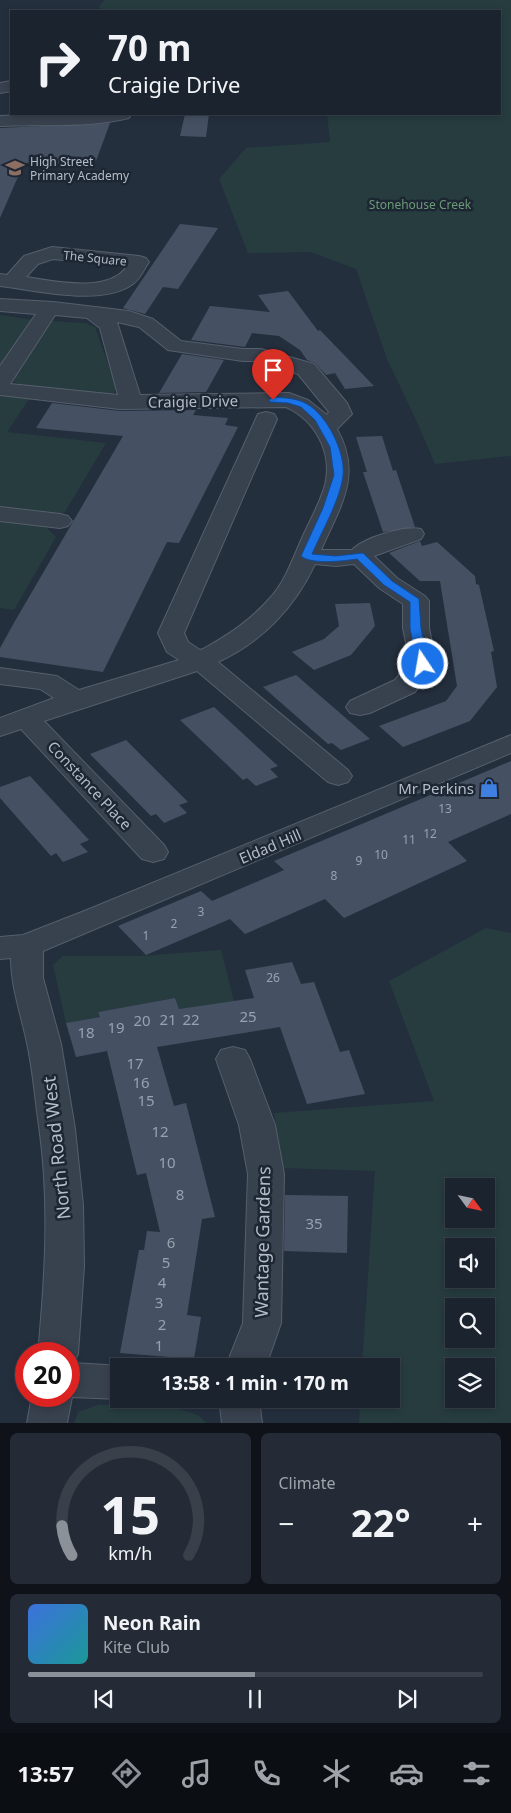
<!DOCTYPE html>
<meta charset="utf-8">
<style>
:root{--surface:#1b232e;--page:#242b36;--text:#f1f3f6;--muted:#a0a4aa;--line:#39404a;--accent:#8c9099}
body{margin:0;font-family:"Noto Sans",sans-serif;background:var(--page);color:var(--text);height:100vh;display:flex;flex-direction:column;font-size:19px;white-space:nowrap}
*{box-sizing:border-box;margin:0}
p{font-size:16px;color:var(--muted)}
.icon{flex:none;width:28px;height:28px;fill:none;stroke:currentColor;stroke-width:2;stroke-linecap:round;stroke-linejoin:round}
.map{position:relative;height:1423px;overflow:hidden}
.panel{display:flex;flex-direction:column;gap:10px;padding:10px;background:#0f1319;flex:1}
.panel>*{flex:none}
.banner{position:absolute;left:10px;top:10px;width:491px;height:105px;border-radius:0px;box-shadow:0 2px 8px #0003,0 0 0 1px var(--line);background:#1b232e;color:var(--text);overflow:hidden}
.needle{width:32px;rotate:123deg}
.buttons{position:absolute;left:445px;top:1178px;display:grid;gap:10px}
.buttons a{display:grid;place-items:center;width:50px;height:50px;border-radius:0px;background:var(--surface);box-shadow:0 2px 8px #0003,0 0 0 1px var(--line);font-size:25px}
.speed{position:absolute;left:15px;top:1342px;display:flex;gap:10px;font-size:25px;font-weight:700;text-align:center}
.speed>*{display:grid;place-content:center;width:65px;height:65px;border-radius:50%;background:var(--surface);box-shadow:0 2px 8px #0003,0 0 0 1px var(--line);line-height:1}
.speed .limit{border:8px solid #d22;background:#fff;color:#111}
.pin{position:absolute;display:grid;place-items:center;width:42px;height:42px;color:#fff;margin:-51px -21px;border-radius:50% 50% 50% 0;rotate:-45deg;box-shadow:0 0 5px #0007}
.pin .icon{rotate:45deg}
.me{position:absolute;width:55px;margin:-28px;rotate:348deg;stroke-linejoin:round;filter:drop-shadow(0 0 4px #0008)}
.turn{display:flex;align-items:center;gap:18px;height:105px;padding:0 15px;font-size:22px}
.turn .icon{width:65px;height:65px;stroke-width:2.5}
.turn b{display:block;font-size:35px;line-height:42px}
.big{font-size:38px;font-weight:700;line-height:1.1}
.panel .tile{flex:1;display:flex;flex-direction:column;justify-content:center;gap:8px;min-width:0;padding:0 18px;border-radius:8px;background:var(--page)}
.panel .dial{align-items:center;gap:0}
.dial svg{height:130px;overflow:visible;fill:none;stroke:var(--line);stroke-width:7;stroke-linecap:round;text-anchor:middle}
.dial text{fill:var(--text);stroke:none}
.song{display:flex;align-items:center;gap:15px}
.cover{width:60px;height:60px;border-radius:8px;background:linear-gradient(135deg,hsl(220 70% 55%),hsl(180 70% 35%))}
.played{height:5px;border-radius:2px;background:linear-gradient(90deg,var(--accent) 50%,var(--line) 50%)}
.keys{display:flex;justify-content:space-around;direction:ltr}
.heat{display:flex;justify-content:space-between;align-items:center;font-size:28px;direction:ltr}
.panel .tiles{flex:1;display:grid;gap:10px;grid-template-columns:1fr 1fr}
.tile:last-child{grid-column:span 2}
.trip{position:absolute;left:110px;top:1358px;width:290px;height:50px;border-radius:0px;background:var(--surface);box-shadow:0 2px 8px #0003,0 0 0 1px var(--line);font-weight:700;line-height:50px;text-align:center}
.tab-bar{display:flex;height:80px;justify-content:space-around;align-items:center;background:#0b0e12;color:var(--muted)}
.tab-bar .icon{width:35px;height:35px}
.tab-bar .current{color:var(--accent)}
.tab-bar b{font-size:22px;color:var(--text)}
.map>svg:first-child{display:block}
</style>
<div class="map">
<svg width="511" height="1423" viewBox="0 0 511 1423">
<rect width="100%" height="100%" fill="#242f3e"/>
<g fill="#263c3f" fill-rule="evenodd">
<path d="M105,0h406v456l-76,8 -18,-42 -30,-63 -31,-90 -45,-17 -63,1 -29,-74 27,-31 84,-6 -3,-28h173v-103h-392l-10,-4z"/>
<path d="M0,315l33,5 -33,45z"/>
<path d="M52,321l34,2 9,4 22,62 -6,6 -87,-9 -12,-5 -1,-3z"/>
<path d="M0,395l29,4 -22,33 99,11 -41,69 -12,4 -53,-7z"/>
<path d="M0,519l44,6 12,12 -42,73 -14,-2z"/>
<path d="M486,928l25,5v490h-152l1,-24h31v-33h-29l13,-195 -92,-3 -9,-55 160,-12 -45,-120zM454,1186h32v33h-32zM454,1246h32v33h-32zM454,1306h32v33h-32zM454,1366h32v33h-32z"/>
<path d="M221,950l13,51 -55,8 -4,-11 -77,14 2,5 -34,6 -13,-58 10,-9h76z"/>
<path d="M98,1405c24,0 94,-4 108,18h-132l4,-11z"/>
</g>
<g fill="#455162">
<path d="M185,114h24l-3,23 -26,-1z"/>
<path d="M110,123l-14,38h-23l-2,3 -47,-1 -24,55v-90z"/>
<path d="M180,224l38,4 -40,61 -15,-2 -18,27 -22,-6z"/>
<path d="M288,291l30,40 2,-1 54,56 -29,3 -10,-16 -9,2 -11,-12 -8,-3 -7,-10 -21,-14 -27,-3 -7,14 -54,-7 19,-34 60,6 -12,-17z"/>
<path d="M182,354l42,6 -18,32 -47,1z"/>
<path d="M52,403l68,8 76,-1 -3,5 35,3 -3,7 13,2 -59,116 -12,-1 -64,130 -103,-15v-9l15,-27 108,-185 -87,-8z"/>
<path d="M382,436l11,35 3,-1 19,57 -32,5 -20,-60h4l-11,-35z"/>
<path d="M420,541l2,5 15,-4 38,34 1,8 3,1 15,66 -3,1 6,35 -27,34 -67,26 -24,-21 67,-25 11,-15 -17,-105h-20l-31,-28z"/>
<path d="M370,603l5,23 -24,29 -37,15 -22,-18 32,-13 15,-13 -4,-22z"/>
<path d="M296,675l74,64 -29,11 -9,-7 -4,1 -65,-57z"/>
<path d="M214,707l64,59 -8,3 8,8 -22,9 -9,-8 -4,2 -63,-60z"/>
<path d="M126,740l62,62 -9,3 8,8 -23,10 -8,-9 -5,2 -61,-62z"/>
<path d="M511,761v53l-63,28 19,19 -123,57 -19,-19 -80,35 -15,-15 -84,36 -28,-29 83,-35 11,10 72,-31 -10,-9z"/>
<path d="M30,776l59,64 -9,4 8,8 -25,10 -7,-9 -5,3 -51,-58v-11z"/>
<path d="M292,962l9,22 13,-2 26,70 9,-2 16,44 -58,10 -27,-77 -123,20 17,59 12,-3 29,114 -13,2 -15,96 14,2 -7,42 -74,-6 19,-103h5l3,-19 13,1 -14,-59 -9,2 -30,-124 -31,6 -10,-34 34,-6 -2,-5 77,-14 4,11 75,-11 -9,-28z"/>
<path d="M285,1195l63,1 -1,57 -63,-2z"/>
</g>
<g fill="none" stroke-linecap="round" stroke-linejoin="round">
<g stroke="#565f6c" stroke-width="2">
<g id="minor">
<path d="M11,81v10l-11,2v-10z"/>
<path d="M55,114h76l-2,4c-41,10 -87,6 -129,8v-10z"/>
<path d="M52,247l87,9 7,2 3,4c-5,7 -9,17 -16,22 -32,23 -97,6 -133,2v-12l7,1 17,-19zM53,259l74,7c-18,28 -74,15 -101,11l12,-13z"/>
<path d="M0,299l53,3 76,9 24,8 28,22 62,8h18l39,11 14,4 33,39 5,11 -15,15c26,46 3,78 -16,121h31c11,-12 53,-25 69,-21l3,5 -3,5 -47,17 23,22 28,18 4,5v27l7,35 -21,29 -45,21 -10,2 -10,-2 -4,-6 4,-6 45,-21 15,-18 -7,-34v-24l-24,-16 -25,-24 -18,2 -21,-2c-20,43 -53,78 -97,98l130,108 4,6 -4,6 -10,3 -10,-3 -131,-111 -153,50 120,124 4,7 -4,7 -11,3 -11,-3 -121,-130 -21,7v-18l54,-20 -14,-9 -40,-5v-16l57,8 22,14 100,-30 -12,-8 -9,-19 100,-219 8,-2 8,2 3,5 -93,214 4,9 12,8 3,-1c25,-14 48,-29 67,-51 15,-16 23,-40 32,-60 8,-18 18,-35 23,-53 8,-33 -10,-65 -39,-78l-166,2 -120,-14v-29l36,-52 -36,-3zM55,315l32,3 13,10 18,67 -108,-11zM117,322l22,5 29,23 75,11h17l38,13 31,38 -2,3 -19,-15 -19,-7 -149,2z"/>
<path d="M0,507l60,7 8,2 4,5 -4,5 -8,2 -60,-7z"/>
<path d="M511,735v18l-468,198v27l18,66 14,85 8,76 1,61 -6,88 -5,9 49,3h-3l1,33 -48,-2 -5,26h-40l5,-27h37v-42h-31c7,-77 12,-151 1,-228 -4,-27 -6,-56 -12,-83 -6,-29 -16,-56 -16,-85l-11,1v-22l23,-2 64,-25z"/>
<path d="M233,1047l12,3 5,9 25,66 9,49 -3,149 -15,43h-40l17,-43 5,-149 -9,-49 -23,-66 5,-9z"/>
<path d="M219,1399h40l3,24h-40z"/>
</g>
</g>
<use href="#minor" fill="#38414e" fill-rule="evenodd"/>
</g>
<path fill="#1a73e8" stroke="#114b97" d="M273,397c12,1 24,1 34,7 20,11 39,49 36,72 -3,24 -21,55 -31,78l24,2 27,-3 29,28 27,18 2,29 7,36 -1,2 -4,1 -6,-3 -7,-36v-26l-26,-17 -27,-26c-13,2 -46,6 -56,-3l22,-48 11,-33 -4,-28 -15,-27 -14,-13 -13,-4 -18,-1 -1,-2z"/>
<defs>
<g id="school-bare" transform="scale(1.5)"><path d="M0-5L7-2L0 1L-7-2ZM-4 1L0 2.5L4 1V4Q0 6-4 4Z" fill="#8d6e63" stroke="#1d2633" stroke-width="2.5" paint-order="stroke"/></g>
<g id="shop-bare" transform="scale(1.5)"><path d="M-5-2.5h2.3a2.7 3.5 0 0 1 5.4 0H5L5.5 6h-11ZM-1.5-2.5h3a1.5 2.3 0 0 0-3 0Z" fill="#3f7fe0" stroke="#1d2633" stroke-width="2.5" paint-order="stroke"/></g>
</defs>
<g fill-rule="evenodd">
<use href="#school-bare" x="15" y="168"/>
<use href="#shop-bare" x="489" y="788"/>
</g>
<g text-anchor="middle" dominant-baseline="central" stroke-width="5" stroke-linejoin="round" paint-order="stroke">
<g font-size="12" fill="#b4bcc9" stroke="#1d2633" text-anchor="start">
<text x="30" y="161">High Street<tspan x="30" dy="14">Primary Academy</tspan></text>
</g>
<g font-size="12" fill="#6b9a76" stroke="#1d2633">
<text x="420" y="204">Stonehouse Creek</text>
</g>
<g font-size="12" fill="#b4bcc9" stroke="#1d2633">
<text transform="translate(95 258) rotate(6)">The Square</text>
</g>
<g font-size="12" fill="#98a1af">
<text x="445" y="808">13</text>
<text x="430" y="833">12</text>
<text x="409" y="839">11</text>
<text x="381" y="854">10</text>
<text x="359" y="860">9</text>
<text x="334" y="875">8</text>
<text x="201" y="911">3</text>
<text x="174" y="923">2</text>
<text x="146" y="935">1</text>
<text x="273" y="977">26</text>
</g>
<g font-size="15" fill="#b4bcc9" stroke="#1d2633">
<text transform="translate(193 401) rotate(-1)">Craigie Drive</text>
<text transform="translate(90 785) rotate(47)">Constance Place</text>
<text transform="translate(270 846) rotate(-23)">Eldad Hill</text>
</g>
<g font-size="15" fill="#b4bcc9" stroke="#1d2633" text-anchor="end">
<text x="474" y="788">Mr Perkins</text>
</g>
<g font-size="15" fill="#98a1af">
<text x="248" y="1016">25</text>
<text x="168" y="1019">21</text>
<text x="191" y="1019">22</text>
<text x="142" y="1020">20</text>
<text x="116" y="1027">19</text>
<text x="86" y="1032">18</text>
<text x="135" y="1063">17</text>
<text x="141" y="1082">16</text>
<text x="146" y="1100">15</text>
<text x="160" y="1131">12</text>
<text x="167" y="1162">10</text>
<text x="180" y="1194">8</text>
<text x="314" y="1223">35</text>
<text x="171" y="1242">6</text>
<text x="166" y="1262">5</text>
<text x="162" y="1282">4</text>
<text x="159" y="1302">3</text>
<text x="162" y="1324">2</text>
<text x="159" y="1345">1</text>
</g>
<g font-size="18" fill="#b4bcc9" stroke="#1d2633">
<text transform="translate(56 1148) rotate(-96)">North Road West</text>
<text transform="translate(262 1242) rotate(-89)">Wantage Gardens</text>
</g>
</g>
</svg>
<div class="buttons">
<a><svg class="needle" viewBox="-14 -14 28 28"><path d="M0-13l5 13h-10z" fill="#e53935"/><path d="M0 13l5-13h-10z" fill="#a0a4aa"/></svg></a>
<a><svg class="icon" aria-label="sound" viewBox="0 0 24 24"><path d="M4 9h4l5-4v14l-5-4H4zM17 9q2 3 0 6"/></svg></a>
<a><svg class="icon" aria-label="search" viewBox="0 0 24 24"><circle cx="10" cy="10" r="6"/><path d="M15 15l6 6"/></svg></a>
<a><svg class="icon" aria-label="layers" viewBox="0 0 24 24"><path d="M12 4l9 5-9 5-9-5zM3 14l9 5 9-5"/></svg></a>
</div>
<div class="speed"><div class="limit">20</div></div>
<div class="pin" style="left:273px;top:400px;background:#d93025"><svg class="icon" aria-label="arrive" viewBox="0 0 24 24"><path d="M6 21V4h12l-3 4 3 4H6"/></svg></div>
<svg class="me" style="left:423px;top:664px" viewBox="-20 -20 40 40"><circle r="17" fill="#1a73e8" stroke="#fff" stroke-width="3"/><path d="M0-11L8 9 0 5-8 9z" fill="#fff"/></svg>
<div class="trip">13:58 · 1 min · 170 m</div>
<div class="banner">
<div class="turn"><svg class="icon" aria-label="right" viewBox="0 0 24 24"><path d="M7 20v-9h11M14 6l5 5-5 5"/></svg><div><b>70 m</b>Craigie Drive</div></div>
</div>
</div>
<section class="panel">
<div class="tiles">
<div class="tile dial"><svg viewBox="0 0 100 80">
<path d="M14 69A42 42 0 1 1 86 69"/>
<path d="M14 69A42 42 0 0 1 8 51" stroke="#8c9099"/>
<text x="50" y="56" font-size="32" font-weight="700">15</text>
<text x="50" y="72" font-size="11">km/h</text>
</svg></div>
<div class="tile"><p>Climate</p>
<div class="heat"><a>−</a><b class="big">22°</b><a>+</a></div>
</div>
<div class="tile">
<div class="song"><i class="cover"></i><div><b>Neon Rain</b><p>Kite Club</p></div></div>
<div class="played"></div>
<div class="keys"><svg class="icon" aria-label="previous" viewBox="0 0 24 24"><path d="M18 5L8 12l10 7zM5 5v14"/></svg><svg class="icon" aria-label="pause" viewBox="0 0 24 24"><path d="M8 5v14M16 5v14"/></svg><svg class="icon" aria-label="next" viewBox="0 0 24 24"><path d="M6 5l10 7-10 7zM19 5v14"/></svg></div>
</div>
</div>
</section>
<nav class="tab-bar">
<b>13:57</b>
<svg class="icon current" aria-label="directions" viewBox="0 0 24 24"><path d="M12 3l9 9-9 9-9-9zM9 14v-3h6M13 9l2 2-2 2"/></svg>
<svg class="icon" aria-label="music" viewBox="0 0 24 24"><path d="M9 18V5l10-2v13"/><circle cx="6" cy="18" r="3"/><circle cx="16" cy="16" r="3"/></svg>
<svg class="icon" aria-label="phone" viewBox="0 0 24 24"><path d="M5 4h4l2 5-3 2q2 4 5 5l2-3 5 2v4C11 20 4 13 5 4z"/></svg>
<svg class="icon" aria-label="climate" viewBox="0 0 24 24"><path d="M12 3v18M4 7l16 10M4 17L20 7"/></svg>
<svg class="icon" aria-label="car" viewBox="0 0 24 24"><path d="M5 17H2v-5l4-1 3-4h7l3 4 3 1v5h-3M9 17h6M6 11h13"/><circle cx="7" cy="17" r="2"/><circle cx="17" cy="17" r="2"/></svg>
<svg class="icon" aria-label="filters" viewBox="0 0 24 24"><path d="M4 7h16M4 17h16"/><circle cx="9" cy="7" r="2"/><circle cx="15" cy="17" r="2"/></svg>
</nav>
